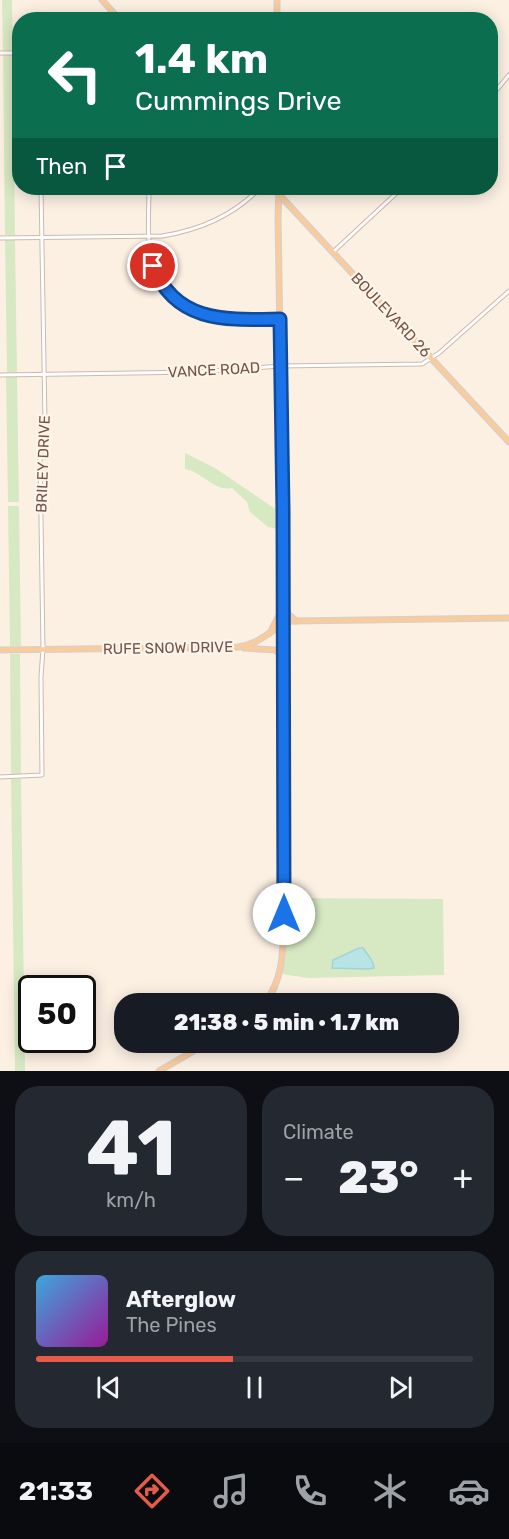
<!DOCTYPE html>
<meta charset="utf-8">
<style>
:root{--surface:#171b24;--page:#242831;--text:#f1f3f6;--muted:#9ea1a6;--line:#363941;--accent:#e55a49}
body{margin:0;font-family:Rubik,sans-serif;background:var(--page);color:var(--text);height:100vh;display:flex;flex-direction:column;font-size:22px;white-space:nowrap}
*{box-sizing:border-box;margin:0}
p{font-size:20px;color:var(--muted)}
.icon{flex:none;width:33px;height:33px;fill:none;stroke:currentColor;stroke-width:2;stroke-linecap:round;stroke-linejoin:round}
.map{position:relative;height:1071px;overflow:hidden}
.panel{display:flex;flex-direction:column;gap:15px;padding:15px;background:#0d0f14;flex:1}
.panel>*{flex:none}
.top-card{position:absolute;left:12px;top:12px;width:486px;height:183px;border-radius:24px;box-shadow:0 3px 15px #0003;background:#0b6e4f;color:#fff;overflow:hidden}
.speed{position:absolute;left:18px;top:975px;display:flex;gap:12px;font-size:30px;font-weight:700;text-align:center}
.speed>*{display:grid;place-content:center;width:78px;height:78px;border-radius:50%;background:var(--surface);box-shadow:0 3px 15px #0003;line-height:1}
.speed .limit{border:3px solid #111;border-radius:9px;background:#fff;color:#111}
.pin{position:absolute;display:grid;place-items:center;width:51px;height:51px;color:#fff;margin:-26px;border:3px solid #fff;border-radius:50%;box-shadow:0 2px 6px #0007}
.me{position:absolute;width:66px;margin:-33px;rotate:0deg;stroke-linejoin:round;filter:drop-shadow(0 0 4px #0008)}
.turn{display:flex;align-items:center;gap:21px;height:126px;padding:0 24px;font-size:27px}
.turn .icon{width:78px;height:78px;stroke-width:2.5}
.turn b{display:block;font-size:42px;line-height:51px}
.then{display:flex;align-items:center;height:57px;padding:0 24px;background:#0003;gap:12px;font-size:22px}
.big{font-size:45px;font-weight:800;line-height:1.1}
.panel .card{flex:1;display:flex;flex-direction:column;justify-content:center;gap:9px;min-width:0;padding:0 21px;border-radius:24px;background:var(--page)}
.panel .dial{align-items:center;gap:0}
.dial b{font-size:78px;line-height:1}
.song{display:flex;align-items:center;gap:18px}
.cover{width:72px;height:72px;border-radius:9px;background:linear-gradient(135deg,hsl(200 70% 55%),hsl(300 70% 35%))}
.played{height:6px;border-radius:3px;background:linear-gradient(90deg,var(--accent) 45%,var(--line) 45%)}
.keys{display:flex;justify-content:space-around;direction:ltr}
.heat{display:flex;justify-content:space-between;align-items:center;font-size:33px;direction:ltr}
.panel .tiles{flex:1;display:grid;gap:15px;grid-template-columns:1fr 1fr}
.card:last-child{grid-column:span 2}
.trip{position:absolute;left:114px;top:993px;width:345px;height:60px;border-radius:24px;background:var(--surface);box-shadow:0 3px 15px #0003;font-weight:800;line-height:60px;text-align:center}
.dock{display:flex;height:96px;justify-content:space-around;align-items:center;background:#090b0e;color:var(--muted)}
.dock .icon{width:42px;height:42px}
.dock .on{color:var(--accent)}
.dock b{font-size:27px;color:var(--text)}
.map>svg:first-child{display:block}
</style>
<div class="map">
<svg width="509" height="1071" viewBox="0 0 509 1071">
<rect width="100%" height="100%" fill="#fcf0e3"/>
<g fill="#d7e9c2">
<path d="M2,0h10l1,51 -10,1z"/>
<path d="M3,55h10l2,180h-10z"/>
<path d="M5,240h10l2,132h-10z"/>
<path d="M6,377h11l2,125h-11z"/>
<path d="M185,453l30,15 59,40h4l-1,21 -9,-2 -18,-15 -3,-10 -15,-14c-18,4 -29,-16 -47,-19z"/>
<path d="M8,506h11l2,140h-11z"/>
<path d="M10,654h10l1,120h-10z"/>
<path d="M11,779h10l4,292h-10z"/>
<path d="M287,898l156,1 1,76 -136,3 -26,-4 4,-18z"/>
</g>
<path fill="#b8e4e5" stroke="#9ed5d7" stroke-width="1.5" d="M359,948h4c4,6 11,13 11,20l-6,1 -36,-1 1,-8z"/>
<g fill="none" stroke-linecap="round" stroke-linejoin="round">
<g stroke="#cfb8ad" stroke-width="5">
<g id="minor">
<path d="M0,53h20"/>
<path d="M490,98l19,-23"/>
<path d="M149,188c0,25 -3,53 4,78 4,13 11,22 21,31 30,27 68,22 106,22"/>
<path d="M0,238l162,-2c38,-6 71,-20 98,-48"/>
<path d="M333,252l69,-64"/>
<path d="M0,375l198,-3 82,-6 142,-2 17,-11 70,-62"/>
<path d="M0,777l42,-2 -1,-98 2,-28 -3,-195 5,-32 -4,-234"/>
</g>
</g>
<g stroke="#d8cfcc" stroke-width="7">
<g id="major">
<path d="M102,0l18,20"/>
<path d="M277,0v20"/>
<path d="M273,188l236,254"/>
<path d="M285,604l3,10 8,7"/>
<path d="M270,633l11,-22"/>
<path d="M244,648l31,2 8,6"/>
<path d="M0,650l238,-3c24,-3 34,-20 54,-26l217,-3"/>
<path d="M264,1004c21,-26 19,-58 20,-90l-1,-402 -5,-294 1,-30"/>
<path d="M159,1071l50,-29"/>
</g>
</g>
<use href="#minor" stroke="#fff" stroke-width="3"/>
<use href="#major" stroke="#facc9c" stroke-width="4.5"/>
</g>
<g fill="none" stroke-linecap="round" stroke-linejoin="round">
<g stroke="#114b97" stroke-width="15">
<path id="route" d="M153,266c23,58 75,54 127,53l3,191 1,404"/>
</g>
<use href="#route" stroke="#1a73e8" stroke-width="10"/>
</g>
<g text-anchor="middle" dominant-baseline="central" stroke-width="4.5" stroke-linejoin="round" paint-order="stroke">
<g font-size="15" fill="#745449" stroke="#fff4e9">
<text transform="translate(391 315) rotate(47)">BOULEVARD 26</text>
<text transform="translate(214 370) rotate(-3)">VANCE ROAD</text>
<text transform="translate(43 464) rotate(-88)">BRILEY DRIVE</text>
<text transform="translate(168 648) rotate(-1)">RUFE SNOW DRIVE</text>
</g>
</g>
</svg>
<div class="speed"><div class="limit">50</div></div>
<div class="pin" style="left:153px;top:266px;background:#d93025"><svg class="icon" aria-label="arrive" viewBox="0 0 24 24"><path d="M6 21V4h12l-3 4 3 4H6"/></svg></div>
<svg class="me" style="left:284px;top:914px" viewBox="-20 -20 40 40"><circle r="19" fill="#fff"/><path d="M0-13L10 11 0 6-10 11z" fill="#1a73e8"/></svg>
<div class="trip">21:38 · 5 min · 1.7 km</div>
<div class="top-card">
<div class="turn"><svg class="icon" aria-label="left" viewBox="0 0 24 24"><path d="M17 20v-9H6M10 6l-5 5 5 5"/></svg><div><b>1.4 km</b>Cummings Drive</div></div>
<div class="then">Then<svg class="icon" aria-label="arrive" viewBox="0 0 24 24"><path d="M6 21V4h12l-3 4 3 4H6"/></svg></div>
</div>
</div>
<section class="panel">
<div class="tiles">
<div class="card dial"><b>41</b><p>km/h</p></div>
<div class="card"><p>Climate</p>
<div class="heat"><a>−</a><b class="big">23°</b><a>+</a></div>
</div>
<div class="card">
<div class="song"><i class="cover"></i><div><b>Afterglow</b><p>The Pines</p></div></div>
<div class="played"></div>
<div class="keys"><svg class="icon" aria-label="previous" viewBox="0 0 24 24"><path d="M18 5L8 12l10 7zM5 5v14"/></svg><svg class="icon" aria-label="pause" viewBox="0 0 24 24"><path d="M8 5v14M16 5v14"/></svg><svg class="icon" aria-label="next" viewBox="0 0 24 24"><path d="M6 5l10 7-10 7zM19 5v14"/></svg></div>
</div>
</div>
</section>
<nav class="dock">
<b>21:33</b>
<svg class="icon on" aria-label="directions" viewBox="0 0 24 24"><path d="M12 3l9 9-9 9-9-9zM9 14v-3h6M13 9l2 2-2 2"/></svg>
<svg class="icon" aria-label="music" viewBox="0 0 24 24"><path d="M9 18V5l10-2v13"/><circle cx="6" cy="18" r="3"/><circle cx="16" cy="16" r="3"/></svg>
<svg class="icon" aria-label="phone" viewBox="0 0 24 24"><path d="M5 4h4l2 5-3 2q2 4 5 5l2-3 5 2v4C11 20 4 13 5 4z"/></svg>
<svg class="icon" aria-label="climate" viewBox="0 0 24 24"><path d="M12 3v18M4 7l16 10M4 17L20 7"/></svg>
<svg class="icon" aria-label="car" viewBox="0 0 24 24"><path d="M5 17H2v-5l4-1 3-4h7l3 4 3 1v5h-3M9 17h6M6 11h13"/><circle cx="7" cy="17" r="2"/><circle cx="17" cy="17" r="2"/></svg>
</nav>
